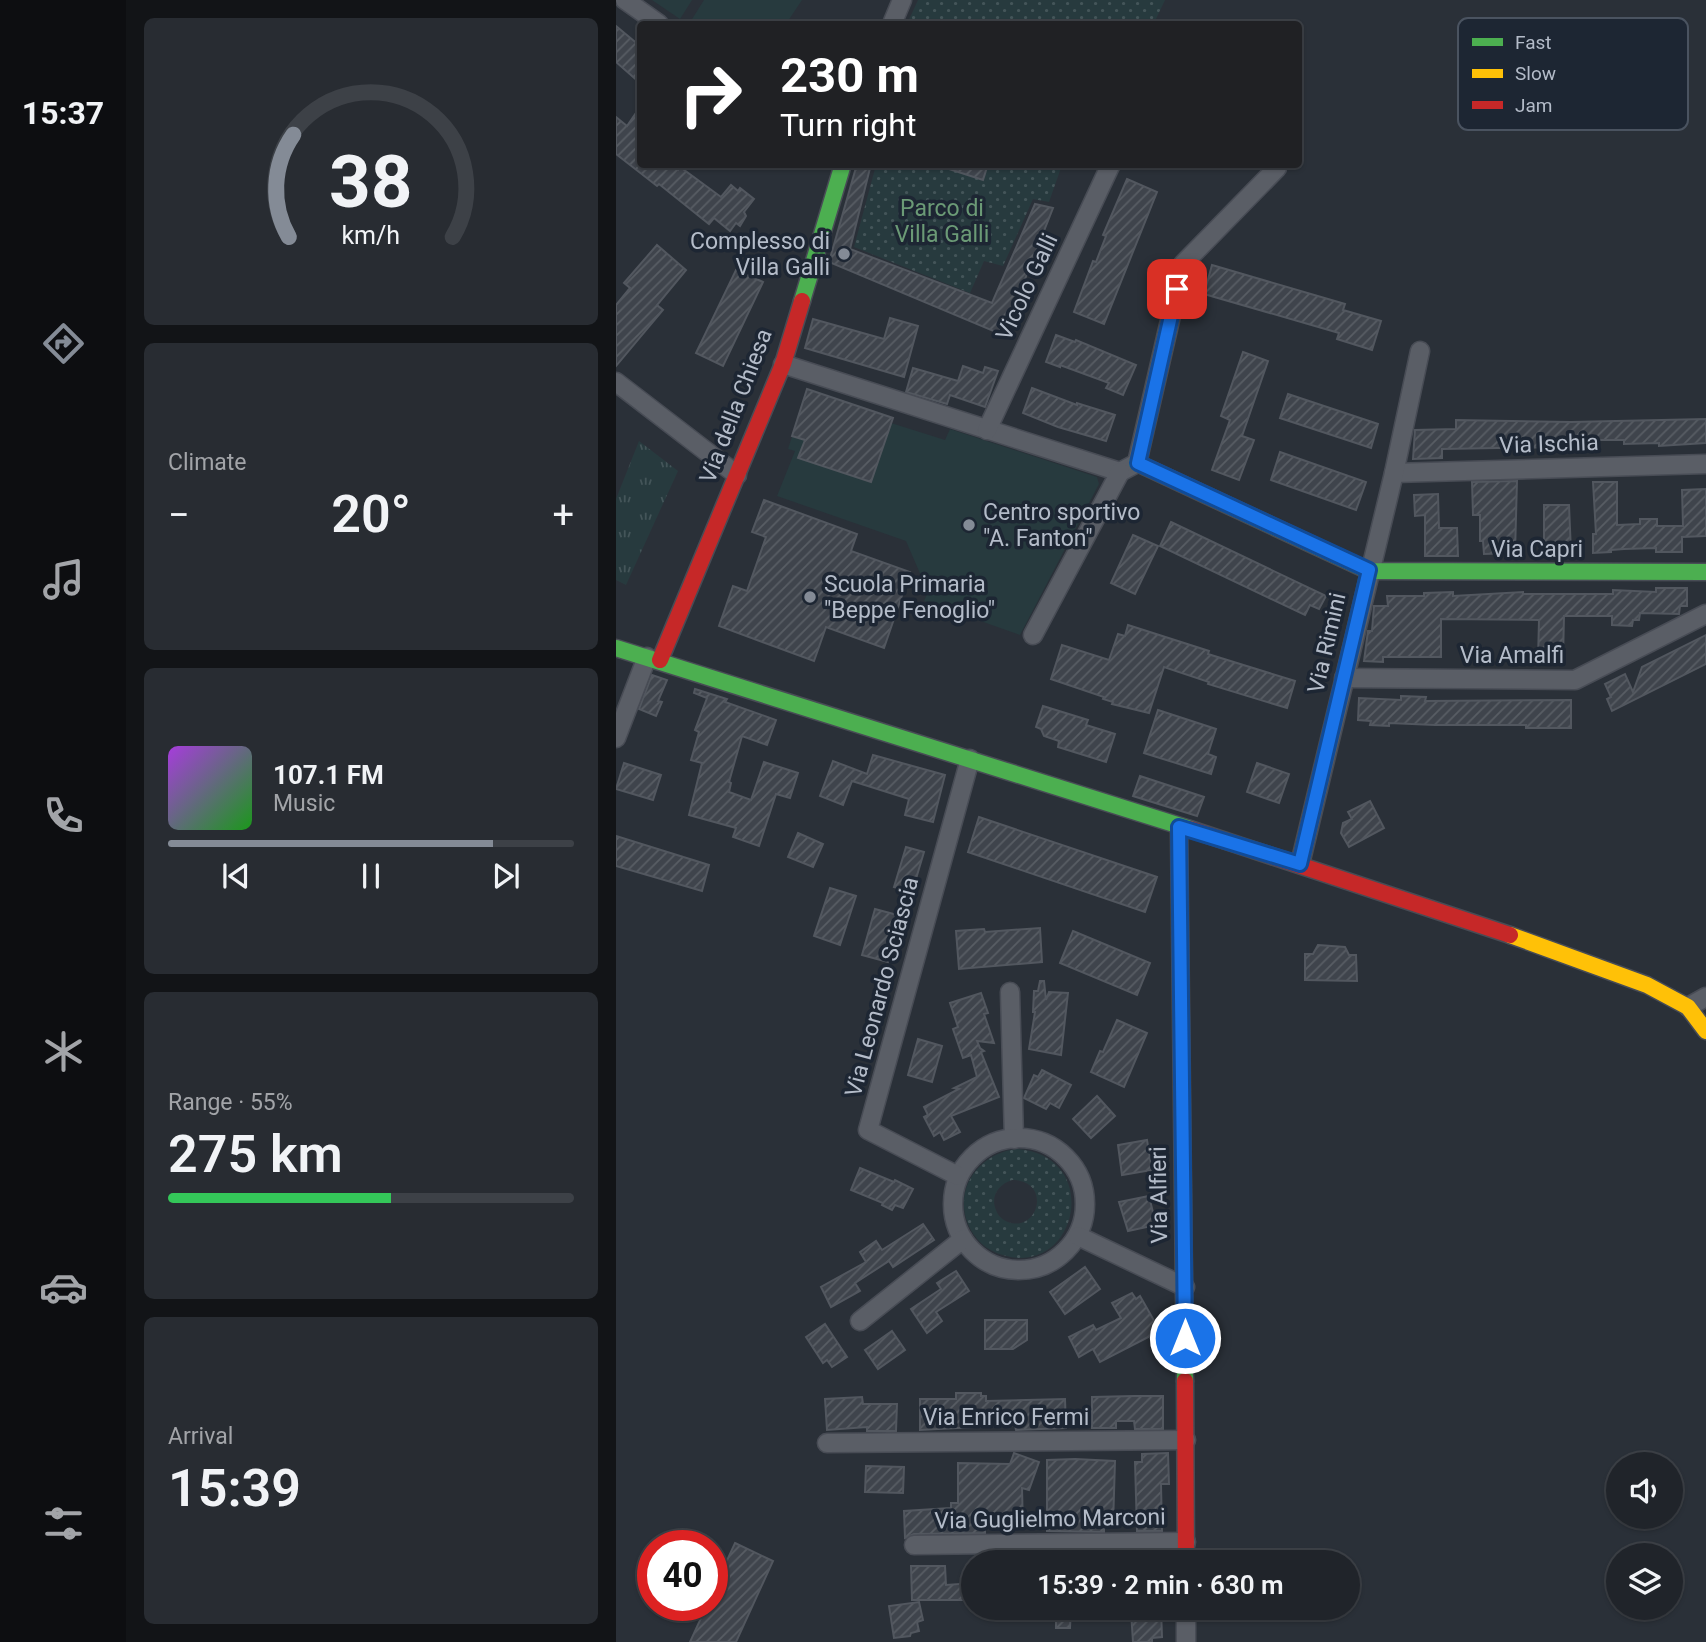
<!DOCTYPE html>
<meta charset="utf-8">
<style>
:root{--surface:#20242a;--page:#282c32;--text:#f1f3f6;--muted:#a2a4a8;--line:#3d4147;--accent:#848b96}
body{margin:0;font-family:Roboto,sans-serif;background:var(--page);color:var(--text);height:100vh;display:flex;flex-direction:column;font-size:26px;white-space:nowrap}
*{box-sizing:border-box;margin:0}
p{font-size:23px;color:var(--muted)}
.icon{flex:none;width:38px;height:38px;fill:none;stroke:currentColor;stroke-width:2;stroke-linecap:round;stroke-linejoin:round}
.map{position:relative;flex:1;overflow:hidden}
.drawer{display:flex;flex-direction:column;gap:18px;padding:18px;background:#121417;width:490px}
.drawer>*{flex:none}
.banner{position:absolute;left:21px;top:21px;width:665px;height:147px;border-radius:7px;box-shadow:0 2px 5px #0004,0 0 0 2px var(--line);background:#202124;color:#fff;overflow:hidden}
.buttons{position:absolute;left:990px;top:1452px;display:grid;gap:14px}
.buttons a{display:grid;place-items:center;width:77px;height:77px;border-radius:50%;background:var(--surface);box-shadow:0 2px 5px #0004,0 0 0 2px var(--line);font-size:35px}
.speed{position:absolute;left:21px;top:1530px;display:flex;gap:14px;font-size:35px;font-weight:700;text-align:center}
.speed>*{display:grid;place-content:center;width:91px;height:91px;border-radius:50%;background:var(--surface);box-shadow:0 2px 5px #0004,0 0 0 2px var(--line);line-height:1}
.speed .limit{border:10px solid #d22;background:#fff;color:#111}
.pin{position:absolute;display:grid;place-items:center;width:60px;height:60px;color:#fff;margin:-30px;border-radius:14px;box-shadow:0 4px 10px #0006}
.me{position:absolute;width:77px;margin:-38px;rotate:0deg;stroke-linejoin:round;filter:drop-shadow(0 0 5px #0008)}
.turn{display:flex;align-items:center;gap:24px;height:147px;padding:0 28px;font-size:32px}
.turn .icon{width:91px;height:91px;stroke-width:2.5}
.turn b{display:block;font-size:49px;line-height:60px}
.big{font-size:52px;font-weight:600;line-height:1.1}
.drawer .card{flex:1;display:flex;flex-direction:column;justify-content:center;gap:10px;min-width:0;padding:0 24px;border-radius:10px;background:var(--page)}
.drawer .dial{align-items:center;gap:0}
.dial svg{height:182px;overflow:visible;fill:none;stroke:var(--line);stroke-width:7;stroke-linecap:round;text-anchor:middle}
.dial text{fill:var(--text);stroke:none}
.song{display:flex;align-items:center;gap:21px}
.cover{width:84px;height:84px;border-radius:10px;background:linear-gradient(135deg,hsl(280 70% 55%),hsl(120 70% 35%))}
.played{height:7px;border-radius:4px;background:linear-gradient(90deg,var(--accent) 80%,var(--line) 80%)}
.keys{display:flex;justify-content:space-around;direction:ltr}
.heat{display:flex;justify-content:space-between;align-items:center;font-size:38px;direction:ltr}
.charge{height:10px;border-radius:5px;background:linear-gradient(90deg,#34c759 55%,var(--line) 0)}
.trip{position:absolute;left:345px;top:1550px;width:399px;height:70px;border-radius:35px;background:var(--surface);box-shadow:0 2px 5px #0004,0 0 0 2px var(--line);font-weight:600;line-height:70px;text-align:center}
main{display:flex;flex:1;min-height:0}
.menu{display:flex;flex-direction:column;width:126px;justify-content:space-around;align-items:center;background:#0d0e11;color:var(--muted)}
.menu .icon{width:49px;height:49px}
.menu .current{color:var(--accent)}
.menu b{font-size:32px;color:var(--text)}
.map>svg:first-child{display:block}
</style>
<main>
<nav class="menu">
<b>15:37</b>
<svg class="icon current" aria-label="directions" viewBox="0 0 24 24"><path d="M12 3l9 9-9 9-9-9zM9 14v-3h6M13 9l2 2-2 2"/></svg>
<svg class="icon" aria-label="music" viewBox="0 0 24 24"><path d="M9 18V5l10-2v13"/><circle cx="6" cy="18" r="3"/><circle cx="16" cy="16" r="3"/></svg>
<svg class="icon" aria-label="phone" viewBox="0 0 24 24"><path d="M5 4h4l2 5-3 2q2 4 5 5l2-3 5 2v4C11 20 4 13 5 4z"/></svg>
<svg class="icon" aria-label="climate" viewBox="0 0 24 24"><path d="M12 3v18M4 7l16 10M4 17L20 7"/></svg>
<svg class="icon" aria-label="car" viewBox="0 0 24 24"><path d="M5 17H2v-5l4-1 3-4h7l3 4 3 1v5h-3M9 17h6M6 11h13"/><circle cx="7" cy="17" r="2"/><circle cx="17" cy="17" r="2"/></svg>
<svg class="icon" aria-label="filters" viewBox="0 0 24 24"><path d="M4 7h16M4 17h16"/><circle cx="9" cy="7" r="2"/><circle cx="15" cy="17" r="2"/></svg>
</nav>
<section class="drawer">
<div class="card dial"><svg viewBox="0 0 100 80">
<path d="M14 69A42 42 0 1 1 86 69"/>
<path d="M14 69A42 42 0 0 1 16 24" stroke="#848b96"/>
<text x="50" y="56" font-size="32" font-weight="700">38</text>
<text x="50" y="72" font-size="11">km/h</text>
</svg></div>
<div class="card"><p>Climate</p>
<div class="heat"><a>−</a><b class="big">20°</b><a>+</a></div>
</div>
<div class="card">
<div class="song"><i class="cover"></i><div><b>107.1 FM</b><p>Music</p></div></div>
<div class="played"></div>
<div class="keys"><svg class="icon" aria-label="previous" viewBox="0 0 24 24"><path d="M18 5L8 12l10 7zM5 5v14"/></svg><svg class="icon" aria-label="pause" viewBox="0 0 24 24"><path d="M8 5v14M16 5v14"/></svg><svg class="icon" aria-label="next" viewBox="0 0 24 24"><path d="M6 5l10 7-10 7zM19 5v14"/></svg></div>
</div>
<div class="card"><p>Range · 55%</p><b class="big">275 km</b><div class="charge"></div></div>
<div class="card"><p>Arrival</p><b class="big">15:39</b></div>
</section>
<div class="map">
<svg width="1090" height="1642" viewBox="0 0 1090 1642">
<defs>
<pattern id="grass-dots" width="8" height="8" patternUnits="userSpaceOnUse" patternTransform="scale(1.75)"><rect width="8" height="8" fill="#273a3e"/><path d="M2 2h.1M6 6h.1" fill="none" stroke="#445559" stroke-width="1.8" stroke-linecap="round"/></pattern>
<pattern id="park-tufts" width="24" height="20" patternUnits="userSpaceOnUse" patternTransform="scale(1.75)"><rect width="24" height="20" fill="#273a3e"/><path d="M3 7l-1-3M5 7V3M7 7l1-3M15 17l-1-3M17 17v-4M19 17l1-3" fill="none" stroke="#445559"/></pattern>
<pattern id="building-hatch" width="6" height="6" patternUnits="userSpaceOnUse" patternTransform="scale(1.75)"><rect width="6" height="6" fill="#3f444c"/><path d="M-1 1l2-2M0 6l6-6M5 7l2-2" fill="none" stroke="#585d64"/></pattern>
</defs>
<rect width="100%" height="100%" fill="#2a3038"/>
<g fill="url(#grass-dots)" fill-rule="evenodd">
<path d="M302,0h247l-10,21 -28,-1 -4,4h-216z"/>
<path d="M260,165h186l-13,37 -16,-3 -30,67 -19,-5 -14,32 -116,-46z"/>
<path d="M402,1149c86,8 59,129 -15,106 -16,-4 -29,-16 -35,-31 -15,-37 13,-72 50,-75zM396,1180c40,0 27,53 -4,42 -5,-2 -10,-6 -12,-12 -6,-14 3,-26 16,-30z"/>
</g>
<path fill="url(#park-tufts)" d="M23,441l39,30 -52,114 -10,-5v-81z"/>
<g fill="#273a3e">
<path d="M36,0h40l-12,19z"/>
<path d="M88,0h98l-16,24h-97z"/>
<path d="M191,389l86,29 -2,5 54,17 5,-11 147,48 2,7 -79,151 -96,-34 4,-9 -22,-51 -129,-45 18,-45 -7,-2z"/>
</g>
<g fill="url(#building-hatch)" stroke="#52575f" stroke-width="2">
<path d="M0,26l24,20v37l-24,-21z"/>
<path d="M24,107v57h32l6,6 2,-3 41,30 10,-12 7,6 2,-3 14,11 -10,13 2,4 -6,10 -4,-3 -6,8 -16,-13 -5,6 -50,-40 -2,2 -41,-32v-37l11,9z"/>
<path d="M241,164h14l-21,85 142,54 43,-99 18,4 -50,127 -174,-73z"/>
<path d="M328,164h44l-5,16 -40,-13z"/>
<path d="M511,179l30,13 -53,132 -30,-12 19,-51 3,1 10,-26 -3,-1z"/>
<path d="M41,245l29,25 -29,35 6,5 -47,56v-61l14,-17 -6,-5z"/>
<path d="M596,265l133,39 -2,6 38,11 -9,29 -35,-11 2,-6 -135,-39z"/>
<path d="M120,270l27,12 -40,84 -27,-13z"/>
<path d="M274,318l28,8 -14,51 -99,-29 8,-29 71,20z"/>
<path d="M440,335l19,7 1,-2 60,25 -13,30 -17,-7 3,-5 -49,-18v2l-14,-5z"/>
<path d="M627,352l25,9 -26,75 12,4 -15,40 -27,-10 18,-50 -9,-4z"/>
<path d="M347,366l20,7 2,-6 13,4 -13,36 -35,-12 -3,9 -41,-12 7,-24 45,13z"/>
<path d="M416,388l45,17v-2l38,12 -9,26 -48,-14 -35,-14z"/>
<path d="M191,389l86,29 -22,64 -73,-24 7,-18 -13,-4z"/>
<path d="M672,394l90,30 -7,24 -91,-30z"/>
<path d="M1090,419v24l-47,3v-3l-35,1v-4h-29v2l-33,1v4l-120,2v9l-29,1 2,-29 41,-1v-9l115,2z"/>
<path d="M664,452l86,30 -10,28 -85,-30z"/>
<path d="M901,481l-2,72 -31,1 -1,-13h-3v-26h-7l-1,-33z"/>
<path d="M977,482h24v43l23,-1v-5h17v7h26l-1,-36 24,-1v47l-24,1v15h-26v-4l-32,1 -13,1v2l-18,1v-19h3z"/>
<path d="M822,494l1,34h18l1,28h-33v-41l-10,1 -1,-21z"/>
<path d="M148,500l93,34 -6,17 59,21 -26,76 -58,-21 -12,34 -95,-35 14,-40 14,5 19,-54 -14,-5z"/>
<path d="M928,505h25l2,47h-27z"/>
<path d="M555,522l155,74 -7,13 -9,-4 -5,10 -145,-69z"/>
<path d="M517,535l25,11 -23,48 -24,-11z"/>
<path d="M1040,588h31v18h-7l-1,8 -39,-1 -1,7h-6l-1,6 -20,-1v-9h-48l-1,43h-25l1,-39 -98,-1v38h-58v5l-19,-1 4,-30h4l2,-25h14l-1,-10h37v-3l29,-1v4l70,-4v2h90v-4l43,2z"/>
<path d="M512,625l81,26 -1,3 87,27 -8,27 -79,-24 1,-2 -45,-15 -15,46 -37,-9 1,-2 -10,-3 1,-2 -53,-18 11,-34 47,15 9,-26 7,2z"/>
<path d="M1090,635v29l-94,47 -5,-12 4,-2 -6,-13 20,-10 8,18 9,-25z"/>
<path d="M36,675l15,5 -9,21 4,1 -6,14 -17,-7z"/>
<path d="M79,689l32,10 -2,3 51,18 -9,25 -25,-9 -13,46 2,1 -2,9 22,8 13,-38 34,11 -8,25 -14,-4 -17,52 -26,-9 3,-9 -47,-13 13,-52 -11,-3 8,-28 -4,-2 12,-32 -13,-5z"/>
<path d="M785,696l25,1 -1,4 146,-1v28h-45v-3h-91l-46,-2v3l-19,-1 1,-4 -13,-1 1,-22 42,2z"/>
<path d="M427,706l45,14 -2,5 29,9 -9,28 -48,-15 1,-6 -15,-5 -3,-7 -5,-2z"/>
<path d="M542,710l58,19 -8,25 8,3 -5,17 -67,-21z"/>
<path d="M257,755l72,20 -12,47 -28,-7 4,-16 -57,-18 -9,24 -23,-9 13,-35 34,13z"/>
<path d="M8,763l37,12 -8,25 -37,-11z"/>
<path d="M641,763l32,11 -10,29 -32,-11z"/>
<path d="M524,776l64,21 -7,19 -64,-20z"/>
<path d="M754,801l14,27 -35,19 -8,-14 2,-10 9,-4 -4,-7z"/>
<path d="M363,817l178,60 -12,35 -177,-60z"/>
<path d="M182,833l25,11 -10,23 -25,-10z"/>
<path d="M0,836l93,29 -7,26 -86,-25z"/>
<path d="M290,847l18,5 -12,40 -18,-5z"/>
<path d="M214,888l26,8 -16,49 -26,-9z"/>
<path d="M259,909l26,7 -13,46 -26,-7z"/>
<path d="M424,928l2,34 -83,7 -3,-38 28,-2 1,3z"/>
<path d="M457,931l77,32 -13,32 -77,-32z"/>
<path d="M702,945l27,2 4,8h7l1,26 -52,-1v-26h8z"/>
<path d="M424,981h4l2,19 3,-8 19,1 -7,62 -32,-6 6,-37h-2l1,-21h4z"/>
<path d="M365,993l7,20 -4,1 10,29 -17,-2 3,7 4,3 -3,1 18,45 -48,19 9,16 -16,8 -4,-8 -6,4 -10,-19 4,-2 -4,-8 35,-18 -5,-1 23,-11 -6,-22 -8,3 -10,-29 5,-2 -8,-24z"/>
<path d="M501,1020l30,13 -23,54 -33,-15 9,-21 3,1z"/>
<path d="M302,1039l24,7 -10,36 -24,-7z"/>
<path d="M426,1070l29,15 -12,23 -9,-5 -4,6 -22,-11 10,-23 4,2z"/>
<path d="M481,1096l18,20 -24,22 -18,-19z"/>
<path d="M531,1140l5,30 -30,5 -4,-30z"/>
<path d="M244,1168l34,14 1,-2 18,9 -10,19 -8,-3 -3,5 -10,-5 1,-2 -32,-13z"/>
<path d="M533,1196l7,29 -28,6 -9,-29z"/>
<path d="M307,1224l11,16 -41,27 -4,-6 -34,22 5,8 -29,16 -10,-20 45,-25 -6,-10 16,-11 6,9z"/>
<path d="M469,1267l15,22 -35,25 -15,-22z"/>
<path d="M340,1271l13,20 -33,21 6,9 -15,12 -16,-24 30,-20 -4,-6z"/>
<path d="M516,1293l4,6 4,-3 20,35 -60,31 -7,-13 -14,8 -10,-20 24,-12 3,5 25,-12 -9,-15z"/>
<path d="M369,1320h42v20l-14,9h-28z"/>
<path d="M209,1324l22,33 -15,10 -5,-7 -4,3 -17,-26z"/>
<path d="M276,1331l13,19 -27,19 -13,-19z"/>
<path d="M340,1393h25v3h5v5l79,-2 1,29 -50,2 -1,-5 -95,5v-31h36z"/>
<path d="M518,1396h29v33h-28l-1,-8h-18v7h-24v-31z"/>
<path d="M246,1397l1,7h34l-1,27h-29v-4l-40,3 -2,-31z"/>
<path d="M398,1453l25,9 -10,28 -7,-2 1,40h-38v5l-71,1 -9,4 -1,-27 47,-3v-5h7v-40l52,1z"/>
<path d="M552,1453l1,31h-8l1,47h-25l-2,-69h7v-8z"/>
<path d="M459,1459l40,2 -2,65h-9v6l-57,-1v-71z"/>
<path d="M250,1466l38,1 -1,26 -38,-1z"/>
<path d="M119,1543l38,18 -37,81h-46l17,-37h5v-12z"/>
<path d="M295,1566h34l1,19 27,-2v17h-61z"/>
<path d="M303,1602l4,18 -6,2 2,9 -8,2 -1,3 -16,2 -5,-32z"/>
<path d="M440,1608h15l-1,20h-14z"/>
<path d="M545,1609l1,28 -10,1v4h-19l-2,-31z"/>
</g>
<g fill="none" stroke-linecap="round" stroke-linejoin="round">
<g stroke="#484c55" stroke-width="21">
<g id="street">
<path d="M9,0l34,24"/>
<path d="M276,24l10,-24"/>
<path d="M167,364l337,108 17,-9 46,-199 94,-96"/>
<path d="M0,382l121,93"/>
<path d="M371,430l124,-266"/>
<path d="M778,473l312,-9"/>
<path d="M417,635l87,-163"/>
<path d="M728,678l231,2 131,-66"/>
<path d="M0,738l31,-81"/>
<path d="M684,864l94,-391 26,-122"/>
<path d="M394,992l4,147"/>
<path d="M1072,1007l18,-10"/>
<circle cx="403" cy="1204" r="66"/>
<path d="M342,1176l-90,-46 102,-371"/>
<path d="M462,1236l107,51"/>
<path d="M244,1321l103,-82"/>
<path d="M211,1443l359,-3"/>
<path d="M298,1545l272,-3"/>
<path d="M570,1608v34"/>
</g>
</g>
<g stroke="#484c55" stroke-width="19">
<g id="fast">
<path d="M186,301l41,-137"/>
<path d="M521,463l232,108 337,1"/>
<path d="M0,648l574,181"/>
<path d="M563,827l6,554"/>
</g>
</g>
<g stroke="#484c55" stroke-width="19">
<path id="slow" d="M894,935l137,50 41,22 18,24"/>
</g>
<g stroke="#484c55" stroke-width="19">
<g id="jam">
<path d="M44,660l123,-296 19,-63"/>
<path d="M574,829l320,106"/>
<path d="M569,1381l1,182"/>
</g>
</g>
<use href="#street" stroke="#5a5e66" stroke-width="18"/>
<use href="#fast" stroke="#4caf50" stroke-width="16"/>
<use href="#slow" stroke="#ffc107" stroke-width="16"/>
<use href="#jam" stroke="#c62828" stroke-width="16"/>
</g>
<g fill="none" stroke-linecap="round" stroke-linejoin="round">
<g stroke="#114b97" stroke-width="18">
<path id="route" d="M561,289l-39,174 231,107 -69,294 -121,-37 6,511"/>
</g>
<use href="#route" stroke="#1a73e8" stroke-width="12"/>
</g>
<g fill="#848b96" stroke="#1d2633" stroke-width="2.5">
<circle cx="228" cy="254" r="7"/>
<circle cx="353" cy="525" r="7"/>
<circle cx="194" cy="597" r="7"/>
</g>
<g text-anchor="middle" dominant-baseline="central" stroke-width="7" stroke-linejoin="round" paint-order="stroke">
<g font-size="23" fill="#6b9a76" stroke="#1d2633">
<text x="326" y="208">Parco di<tspan x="326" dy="26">Villa Galli</tspan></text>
</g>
<g font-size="23" fill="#b4bcc9" stroke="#1d2633" text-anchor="start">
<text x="214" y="241" text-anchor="end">Complesso di<tspan x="214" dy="26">Villa Galli</tspan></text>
<text x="367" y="512">Centro sportivo<tspan x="367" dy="26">"A. Fanton"</tspan></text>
<text x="208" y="584">Scuola Primaria<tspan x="208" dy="26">"Beppe Fenoglio"</tspan></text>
</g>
<g font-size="23" fill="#b4bcc9" stroke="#1d2633">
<text transform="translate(411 287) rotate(-65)">Vicolo Galli</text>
<text transform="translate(120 406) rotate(-69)">Via della Chiesa</text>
<text transform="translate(933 444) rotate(-2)">Via Ischia</text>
<text x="921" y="549">Via Capri</text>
<text transform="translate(711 643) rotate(-77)">Via Rimini</text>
<text x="896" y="655">Via Amalfi</text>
<text transform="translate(266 987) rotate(-75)">Via Leonardo Sciascia</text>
<text transform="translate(543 1195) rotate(-91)">Via Alfieri</text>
<text x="390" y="1417">Via Enrico Fermi</text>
<text transform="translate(434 1519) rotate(-1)">Via Guglielmo Marconi</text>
</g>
</g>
<rect x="842" y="18" width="230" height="112" rx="10" fill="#1d2633" stroke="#4a5360" stroke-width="2"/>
<rect x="856" y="38" width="31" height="8" fill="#4caf50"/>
<rect x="856" y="69" width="31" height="9" fill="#ffc107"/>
<rect x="856" y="101" width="31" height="8" fill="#c62828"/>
<g font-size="19" fill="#b4bcc9">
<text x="899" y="49">Fast</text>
<text x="899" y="80">Slow</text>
<text x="899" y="112">Jam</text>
</g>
</svg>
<div class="buttons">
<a><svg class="icon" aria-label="sound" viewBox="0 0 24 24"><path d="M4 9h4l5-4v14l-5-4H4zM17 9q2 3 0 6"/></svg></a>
<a><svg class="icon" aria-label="layers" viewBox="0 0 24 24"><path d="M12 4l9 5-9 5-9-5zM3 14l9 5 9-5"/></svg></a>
</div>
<div class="speed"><div class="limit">40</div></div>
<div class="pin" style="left:561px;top:289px;background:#d93025"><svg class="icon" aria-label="arrive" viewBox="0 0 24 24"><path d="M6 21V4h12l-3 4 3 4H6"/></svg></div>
<svg class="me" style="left:569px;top:1338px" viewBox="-20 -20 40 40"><circle r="17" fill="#1a73e8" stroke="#fff" stroke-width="3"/><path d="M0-11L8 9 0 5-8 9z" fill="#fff"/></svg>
<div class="trip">15:39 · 2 min · 630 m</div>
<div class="banner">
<div class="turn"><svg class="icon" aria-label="right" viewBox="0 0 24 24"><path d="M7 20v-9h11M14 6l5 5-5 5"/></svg><div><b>230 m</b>Turn right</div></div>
</div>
</div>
</main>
